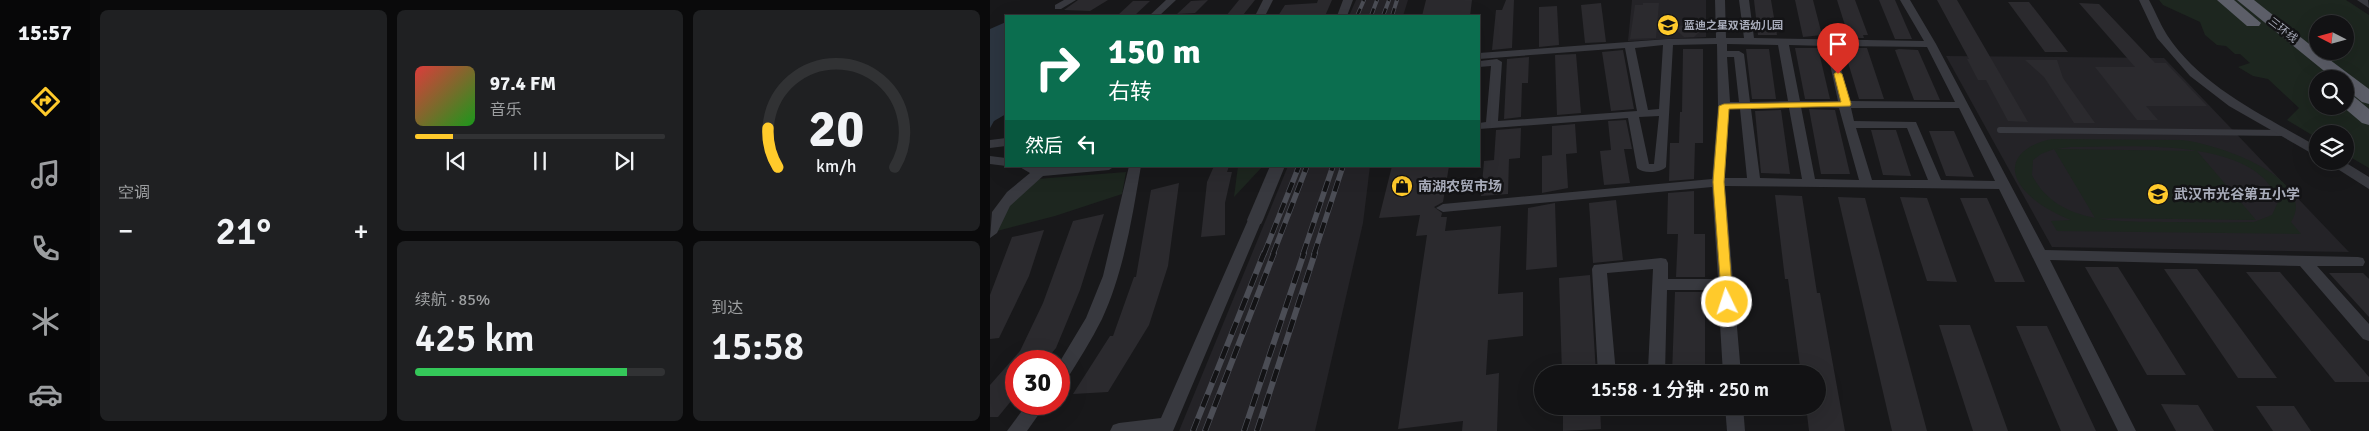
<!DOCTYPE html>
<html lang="zh">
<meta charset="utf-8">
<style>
:root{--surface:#121214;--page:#1f2022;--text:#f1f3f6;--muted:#9c9ea0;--line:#313234;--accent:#ffca2b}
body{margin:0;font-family:Signika,"Noto Sans SC",sans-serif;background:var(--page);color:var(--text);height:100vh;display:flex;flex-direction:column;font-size:19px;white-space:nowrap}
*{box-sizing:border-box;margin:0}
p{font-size:16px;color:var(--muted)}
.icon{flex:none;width:28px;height:28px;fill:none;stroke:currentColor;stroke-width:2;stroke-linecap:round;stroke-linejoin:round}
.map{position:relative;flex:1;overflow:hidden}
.sheet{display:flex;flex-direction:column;gap:10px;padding:10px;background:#0a0a0b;width:900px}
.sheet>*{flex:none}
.guide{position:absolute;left:15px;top:15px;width:475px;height:152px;border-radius:0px;box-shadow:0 5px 20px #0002,0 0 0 1px var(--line);background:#0b6e4f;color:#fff;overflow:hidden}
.needle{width:32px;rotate:276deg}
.tools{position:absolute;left:1319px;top:15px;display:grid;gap:10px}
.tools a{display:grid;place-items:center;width:45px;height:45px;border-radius:50%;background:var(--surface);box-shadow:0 5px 20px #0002,0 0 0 1px var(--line);font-size:25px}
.speed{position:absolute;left:15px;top:350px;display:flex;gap:10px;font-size:25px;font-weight:700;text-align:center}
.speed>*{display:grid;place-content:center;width:65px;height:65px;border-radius:50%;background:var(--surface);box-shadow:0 5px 20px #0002,0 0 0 1px var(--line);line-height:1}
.speed .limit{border:8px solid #d22;background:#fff;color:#111}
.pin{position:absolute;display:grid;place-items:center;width:42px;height:42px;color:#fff;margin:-51px -21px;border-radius:50% 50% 50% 0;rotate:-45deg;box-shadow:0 0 5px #0007}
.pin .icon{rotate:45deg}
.me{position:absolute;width:55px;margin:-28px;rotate:356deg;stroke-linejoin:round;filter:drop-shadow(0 0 4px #0008)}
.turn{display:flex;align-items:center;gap:18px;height:105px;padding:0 20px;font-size:22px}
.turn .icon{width:65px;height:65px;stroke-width:2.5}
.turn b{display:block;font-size:35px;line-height:42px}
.then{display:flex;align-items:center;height:48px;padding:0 20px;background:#0003;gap:10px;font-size:19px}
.big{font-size:38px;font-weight:600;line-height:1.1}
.sheet .tile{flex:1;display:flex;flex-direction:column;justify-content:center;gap:8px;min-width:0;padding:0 18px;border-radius:8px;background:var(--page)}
.sheet .dial{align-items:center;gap:0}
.dial svg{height:130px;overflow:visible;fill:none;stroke:var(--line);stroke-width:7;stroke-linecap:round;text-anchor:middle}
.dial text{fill:var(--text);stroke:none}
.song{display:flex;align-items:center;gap:15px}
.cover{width:60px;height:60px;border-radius:8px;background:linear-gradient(135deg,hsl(0 70% 55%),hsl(120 70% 35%))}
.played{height:5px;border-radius:2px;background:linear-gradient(90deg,var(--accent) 15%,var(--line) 15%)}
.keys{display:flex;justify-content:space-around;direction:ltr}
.heat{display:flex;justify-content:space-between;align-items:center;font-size:28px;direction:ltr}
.charge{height:8px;border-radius:4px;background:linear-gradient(90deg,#34c759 85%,var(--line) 0)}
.sheet .tiles{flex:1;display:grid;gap:10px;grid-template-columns:repeat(3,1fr)}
.tile:first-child{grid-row:span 2}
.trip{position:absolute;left:544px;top:365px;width:292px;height:50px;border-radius:25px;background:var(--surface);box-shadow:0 5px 20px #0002,0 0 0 1px var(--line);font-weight:600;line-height:50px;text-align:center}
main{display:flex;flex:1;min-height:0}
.tabs{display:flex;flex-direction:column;width:90px;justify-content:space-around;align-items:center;background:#070708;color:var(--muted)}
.tabs .icon{width:35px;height:35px}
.tabs .selected{color:var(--accent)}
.tabs b{font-size:22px;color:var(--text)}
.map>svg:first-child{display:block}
</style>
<main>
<nav class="tabs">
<b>15:57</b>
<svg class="icon selected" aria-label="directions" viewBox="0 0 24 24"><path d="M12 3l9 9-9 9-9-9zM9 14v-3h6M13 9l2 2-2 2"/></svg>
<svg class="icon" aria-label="music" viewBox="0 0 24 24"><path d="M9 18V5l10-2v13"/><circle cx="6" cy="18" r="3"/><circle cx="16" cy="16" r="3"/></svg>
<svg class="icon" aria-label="phone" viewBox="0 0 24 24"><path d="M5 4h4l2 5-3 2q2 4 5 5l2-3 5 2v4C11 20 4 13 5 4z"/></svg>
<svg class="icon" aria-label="climate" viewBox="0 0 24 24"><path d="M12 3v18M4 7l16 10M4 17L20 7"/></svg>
<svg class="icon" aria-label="car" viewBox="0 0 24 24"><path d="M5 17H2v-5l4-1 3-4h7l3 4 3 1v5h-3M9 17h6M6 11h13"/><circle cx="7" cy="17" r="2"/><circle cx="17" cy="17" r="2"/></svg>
</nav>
<section class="sheet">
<div class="tiles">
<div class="tile"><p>空调</p>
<div class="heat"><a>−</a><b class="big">21°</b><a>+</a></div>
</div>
<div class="tile">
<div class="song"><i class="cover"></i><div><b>97.4 FM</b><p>音乐</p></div></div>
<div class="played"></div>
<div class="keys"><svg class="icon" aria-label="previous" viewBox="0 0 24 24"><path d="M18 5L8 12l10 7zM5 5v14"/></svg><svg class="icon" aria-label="pause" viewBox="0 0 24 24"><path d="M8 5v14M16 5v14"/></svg><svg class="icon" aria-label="next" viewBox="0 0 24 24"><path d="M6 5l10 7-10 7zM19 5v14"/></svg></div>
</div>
<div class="tile dial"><svg viewBox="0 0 100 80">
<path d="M14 69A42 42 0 1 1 86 69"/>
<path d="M14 69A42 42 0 0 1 8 45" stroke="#ffca2b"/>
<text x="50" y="56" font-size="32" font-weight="700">20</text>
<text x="50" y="72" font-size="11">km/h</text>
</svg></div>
<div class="tile"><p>续航 · 85%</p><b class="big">425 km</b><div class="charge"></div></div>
<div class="tile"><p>到达</p><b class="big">15:58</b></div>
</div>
</section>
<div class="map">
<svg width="1379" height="431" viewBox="0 0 1379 431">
<rect width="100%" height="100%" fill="#18181a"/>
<g fill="#242327">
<path d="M366,0h52l-5,16h-54z"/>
<path d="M642,0h74v37l-78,4z"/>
<path d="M956,56l218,2 185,194 -297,-5z"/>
<path d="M298,166h82l-7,57 -48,208h-136z"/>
</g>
<g fill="#1d261f" fill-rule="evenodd">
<path d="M1169,0h187l23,15v153l-24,-14v-20h-27l-1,4 -30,-18 12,-12 -31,-29 -15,-3 -15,-9 12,-4 -10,-9h-5l-9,-8 -9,-1 -12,-10 -5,-13 -37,-17zM1328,24h27v27h-27zM1328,79h27v27h-27z"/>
<path d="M1062,139l129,1c30,2 139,37 110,82l10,12 -244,-3 -6,-10 20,-1c-15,-6 -31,-14 -43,-26 -28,-28 -7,-49 24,-55zM1080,147c54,0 189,-12 208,55l-6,13 -18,7c-27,1 -54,0 -81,0 -49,-1 -115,5 -141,-47l1,-15 8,-6 13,-5 41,69 161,2 -59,-69 -142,-2z"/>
<path d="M248,166h25l-29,31z"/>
<path d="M136,172l-4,22 -67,22 -58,15 11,-26 29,-26z"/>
</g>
<path fill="#2c3540" d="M16,22v92l-12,7 -4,7v-99z"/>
<g fill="#2b2a2e">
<path d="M88,0h30l-18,11 -26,-1z"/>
<path d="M218,0l-13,13 -18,1 14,-13z"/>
<path d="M249,0h16l-12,15 -17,1z"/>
<path d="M328,0h14l-7,16h-47l7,-11 32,-2z"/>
<path d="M436,0h46l-2,16h-48z"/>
<path d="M516,0h8l-2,48 -20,2 4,-40h6z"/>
<path d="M764,0h17l6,35h-19z"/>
<path d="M805,0h18l9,35 -19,2z"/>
<path d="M847,0h18l13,35h-5l1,3h-15z"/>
<path d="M889,0h16l17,39h-17z"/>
<path d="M947,0h20l71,122 -20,-1 -22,-41h-8l-11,-21h2z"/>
<path d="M143,1h17l-16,15h-17z"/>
<path d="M1018,2h21l39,50h-23z"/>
<path d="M611,3l5,39 -21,1 -4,-38z"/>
<path d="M653,3h16l-3,35 -26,1 5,-34h8z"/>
<path d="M1089,3l20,1 56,59h11l41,43h-61l12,14h-21l-42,-53h40z"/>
<path d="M567,6l2,39 -20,2v-40z"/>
<path d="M681,25l33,2 -10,10h-10z"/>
<path d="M805,48h23l12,51h-25z"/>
<path d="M862,48h15l17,51h-25l-15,-50z"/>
<path d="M693,49h20v94h-8l-1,36 -25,2 1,-38h9l1,-31h2z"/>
<path d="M756,49h23l7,50h-24z"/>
<path d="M909,49l19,1 22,50h-26l-19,-50z"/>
<path d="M633,50l11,59 -23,2 -9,-59z"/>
<path d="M586,54l5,59 -24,2 -2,-60z"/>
<path d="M539,57l-1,26h-6l-1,34 -17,2 3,-60z"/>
<path d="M1035,60h32l6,18 32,45h-21l-30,-46z"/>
<path d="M819,109l26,1 15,64h-29z"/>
<path d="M791,110l9,64 -29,-1 -6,-62z"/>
<path d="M636,120l6,29h-8l6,34 -26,2 -4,-34 11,-1 -3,-29z"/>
<path d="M585,124l2,29 -11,1 2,34 -26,5v-37l10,-1v-29z"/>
<path d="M531,128l-1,30 -11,1 -1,35 -27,2 3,-35 10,-1 2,-30z"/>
<path d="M881,130h25l15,46 -28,-1z"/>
<path d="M939,131h25l20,46 -28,-1z"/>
<path d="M224,166h15l-2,6h5l-7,31v32l-24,2 6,-55z"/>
<path d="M402,166h57l-6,36 -9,5 8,6 -1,4h6l-2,14 56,-5 -3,68 25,-2v44l-35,4 -2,35 13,-2 -2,58h-35l1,-10 -65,8 29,-194 -11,1 4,-21 -41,3z"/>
<path d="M189,183l-11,83 -19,59 -41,67 -35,2 37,-58h3l21,-59h2l15,-87z"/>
<path d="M704,191v43h11v43h-29l2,-43h-11l1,-41z"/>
<path d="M785,195l27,1 15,97h3l25,138h-36l-3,-25h12v-32h-17l-13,-95h-3z"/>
<path d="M848,197l27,1 62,233h-35z"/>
<path d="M910,197l27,1 30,84 -30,-1z"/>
<path d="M970,198h27l38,84h-30z"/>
<path d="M626,200l7,60 -30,3 -4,-60z"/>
<path d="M565,203l2,64 -31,3 2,-62z"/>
<path d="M114,214l-24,76 -24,58 -11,13h-29v34l-18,22h-8v-32l30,-34 23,-48 30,-82z"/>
<path d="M54,230l-15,46 -30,62 -9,1v-44l22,-58z"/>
<path d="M1095,267h33l68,108h-39z"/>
<path d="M1174,269h33l80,109h-39z"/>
<path d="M1256,272h34l89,105v5h-34z"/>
<path d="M1339,273h34l6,6v38z"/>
<path d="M600,275l6,99h-34l-3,-96z"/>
<path d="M685,292h30v82h-33z"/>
<path d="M949,325h31l38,106h-35z"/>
<path d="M1026,326h31l49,105h-35z"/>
<path d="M1171,404l37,1 16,26h-38z"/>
<path d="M573,406h37l1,23 -38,2z"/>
<path d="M1266,406h38l17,25h-38z"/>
</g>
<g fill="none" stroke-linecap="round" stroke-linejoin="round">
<path stroke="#38393f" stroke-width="6" d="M1010,130l285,3"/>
<g fill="#38393f" fill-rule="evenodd">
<path d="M74,0h12l-15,9h-6v-4z"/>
<path d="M176,0h10l-17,16h-10z"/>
<path d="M273,0h10l-8,16h-10z"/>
<path d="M725,0h10l1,38h18l-5,-38h10l5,38 170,3 -24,-41h10l26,44 109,206 313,7 5,1 2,4 -2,4h-46l52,58v17l-6,-2 -63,-73 -250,-6 86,171h-18l-119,-242 -274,-3 16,188h-18l-5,-84h-51l-2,83 -20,1 3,-5 5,-100 -46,4 9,101h-18l-6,-105 2,-4 67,-7 5,1 2,4v16h50l-6,-92 -269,25 -7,-4 7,-4 269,-25 6,-73 -1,-62 -44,1 -7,122c-6,6 -23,7 -29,1l-9,-50 -149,11v-6l7,-1 5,-56 -12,1 1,-6 17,-2 5,3 -4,59 139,-10 -12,-63 -146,11v-6l189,-14 48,-1zM737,44l51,1 10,56 -38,1 -6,-48 -5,-3h-12zM673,45l-4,64 -11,1 -13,-62zM799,45l37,1 12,55h-38zM846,46l91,1 28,55 -106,-1zM737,57h7l5,45h-9zM811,107l38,1 20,72 -44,-1zM799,108l13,71 -42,-1 -9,-69zM861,108h108l36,73 -54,-1 -25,-58 -62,-1zM739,109h11l7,69h-22zM669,116l-5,48h-5l-10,-47zM866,128h51l21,52h-56z"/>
<path d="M1367,0h11l1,8z"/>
<path d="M16,138v8l-16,2v-8z"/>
<path d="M0,156l16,2v8l-16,-2z"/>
<path d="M28,166h97l-6,4 -66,6 -33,30 -13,27 -7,5 2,-26 15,-20 23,-19z"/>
<path d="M139,166h12c-9,52 -17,105 -39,153 -11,22 -24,42 -37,63l-6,2v-21l27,-45 17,-42z"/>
<path d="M265,216l7,4 -89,211h-63l3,-6 6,-2 42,-5 87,-198z"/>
<path d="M37,404h19l-19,27h-20z"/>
<path d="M735,406h18l2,25h-18z"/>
</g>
<g fill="#38393f" fill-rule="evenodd">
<path d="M353,0h10l-6,16h-10z"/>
<path d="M1149,0h10c6,11 11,24 18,35 34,52 98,81 151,112v10l-89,-51 -39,-30 -33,-38z"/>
<path d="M1335,161h18l26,16v12z"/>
<path d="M280,166h15l-22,54 -2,4h-12l-2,-4z"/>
</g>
<g fill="#5c5e68" fill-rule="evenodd">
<path d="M1227,0h17l27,23 -2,3h-12z"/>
<path d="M1247,0h17l64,51 51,38v15l-7,-2 -17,-14v-9h-11z"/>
<path d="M1355,93l7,2 17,14v16l-7,-2 -20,-17h3z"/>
</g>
<g stroke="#4b4d55" stroke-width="4">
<g id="rail-far2">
<path d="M367,16l7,-16"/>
<path d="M381,16l6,-16"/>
<path d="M393,16l6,-16"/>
<path d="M402,16l5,-16"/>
</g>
</g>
<g stroke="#4b4d55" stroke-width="5.5">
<g id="rail-far1">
<path d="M274,254l35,-88"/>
<path d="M283,254l34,-88"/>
<path d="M313,254l30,-88"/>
<path d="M324,254l29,-88"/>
</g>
</g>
<g stroke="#4b4d55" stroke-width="6">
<g id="rail">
<path d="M203,431l71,-178"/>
<path d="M215,431l69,-178"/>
<path d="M254,431l60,-178"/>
<path d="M267,431l58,-178"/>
</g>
</g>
<use href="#rail-far2" stroke="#131315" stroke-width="2.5" stroke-dasharray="8" stroke-linecap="butt"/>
<use href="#rail-far1" stroke="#131315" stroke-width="4" stroke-dasharray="11" stroke-linecap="butt"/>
<use href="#rail" stroke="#131315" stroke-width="4.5" stroke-dasharray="13" stroke-linecap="butt"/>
</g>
<path fill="#ffca2b" stroke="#a6831c" d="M848,71l4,3 9,30 -1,2 -121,3 -5,73 9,120 -2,3h-9l-9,-123 6,-76 5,-2 117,-2 -7,-28z"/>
<defs>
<g id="school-disc" transform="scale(1.125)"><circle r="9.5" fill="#ffca2b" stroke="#131315"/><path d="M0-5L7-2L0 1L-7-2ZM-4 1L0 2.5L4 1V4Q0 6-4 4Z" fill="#111"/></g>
<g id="shop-disc" transform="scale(1.125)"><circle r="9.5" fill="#ffca2b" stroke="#131315"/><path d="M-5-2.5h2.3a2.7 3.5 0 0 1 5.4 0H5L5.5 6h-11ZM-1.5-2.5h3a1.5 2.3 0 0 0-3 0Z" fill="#111"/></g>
</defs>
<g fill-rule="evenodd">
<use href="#school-disc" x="678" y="25"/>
<use href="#shop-disc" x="412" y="186"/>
<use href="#school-disc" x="1168" y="194"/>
</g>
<g text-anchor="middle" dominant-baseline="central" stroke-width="5" stroke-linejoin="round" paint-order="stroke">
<g font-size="11" font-weight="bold" fill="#a9adbb" stroke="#131315" text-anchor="start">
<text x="694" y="25">蓝迪之星双语幼儿园</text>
</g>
<g font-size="11" fill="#a9adbb" stroke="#131315">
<text transform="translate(1293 30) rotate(38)">三环线</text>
</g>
<g font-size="14" font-weight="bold" fill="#a9adbb" stroke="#131315" text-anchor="start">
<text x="428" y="186">南湖农贸市场</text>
<text x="1184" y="194">武汉市光谷第五小学</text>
</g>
</g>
</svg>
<div class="tools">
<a><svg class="needle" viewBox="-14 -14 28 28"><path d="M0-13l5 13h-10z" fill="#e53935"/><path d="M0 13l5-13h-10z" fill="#9c9ea0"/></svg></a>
<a><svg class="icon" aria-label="search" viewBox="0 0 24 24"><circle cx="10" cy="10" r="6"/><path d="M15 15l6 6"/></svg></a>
<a><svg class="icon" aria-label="layers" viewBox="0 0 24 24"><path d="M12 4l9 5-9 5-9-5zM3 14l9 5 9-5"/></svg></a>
</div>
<div class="speed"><div class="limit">30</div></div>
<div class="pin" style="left:848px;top:74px;background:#d93025"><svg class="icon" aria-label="arrive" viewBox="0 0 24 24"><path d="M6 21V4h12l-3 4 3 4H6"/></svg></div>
<svg class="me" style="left:737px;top:302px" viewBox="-20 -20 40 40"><circle r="17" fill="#ffca2b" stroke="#fff" stroke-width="3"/><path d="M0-11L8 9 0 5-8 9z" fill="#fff"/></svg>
<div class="trip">15:58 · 1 分钟 · 250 m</div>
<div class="guide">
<div class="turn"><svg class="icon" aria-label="right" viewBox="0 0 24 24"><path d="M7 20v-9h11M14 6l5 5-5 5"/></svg><div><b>150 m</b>右转</div></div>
<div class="then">然后<svg class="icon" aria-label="left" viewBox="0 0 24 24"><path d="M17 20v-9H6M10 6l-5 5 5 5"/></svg></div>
</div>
</div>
</main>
